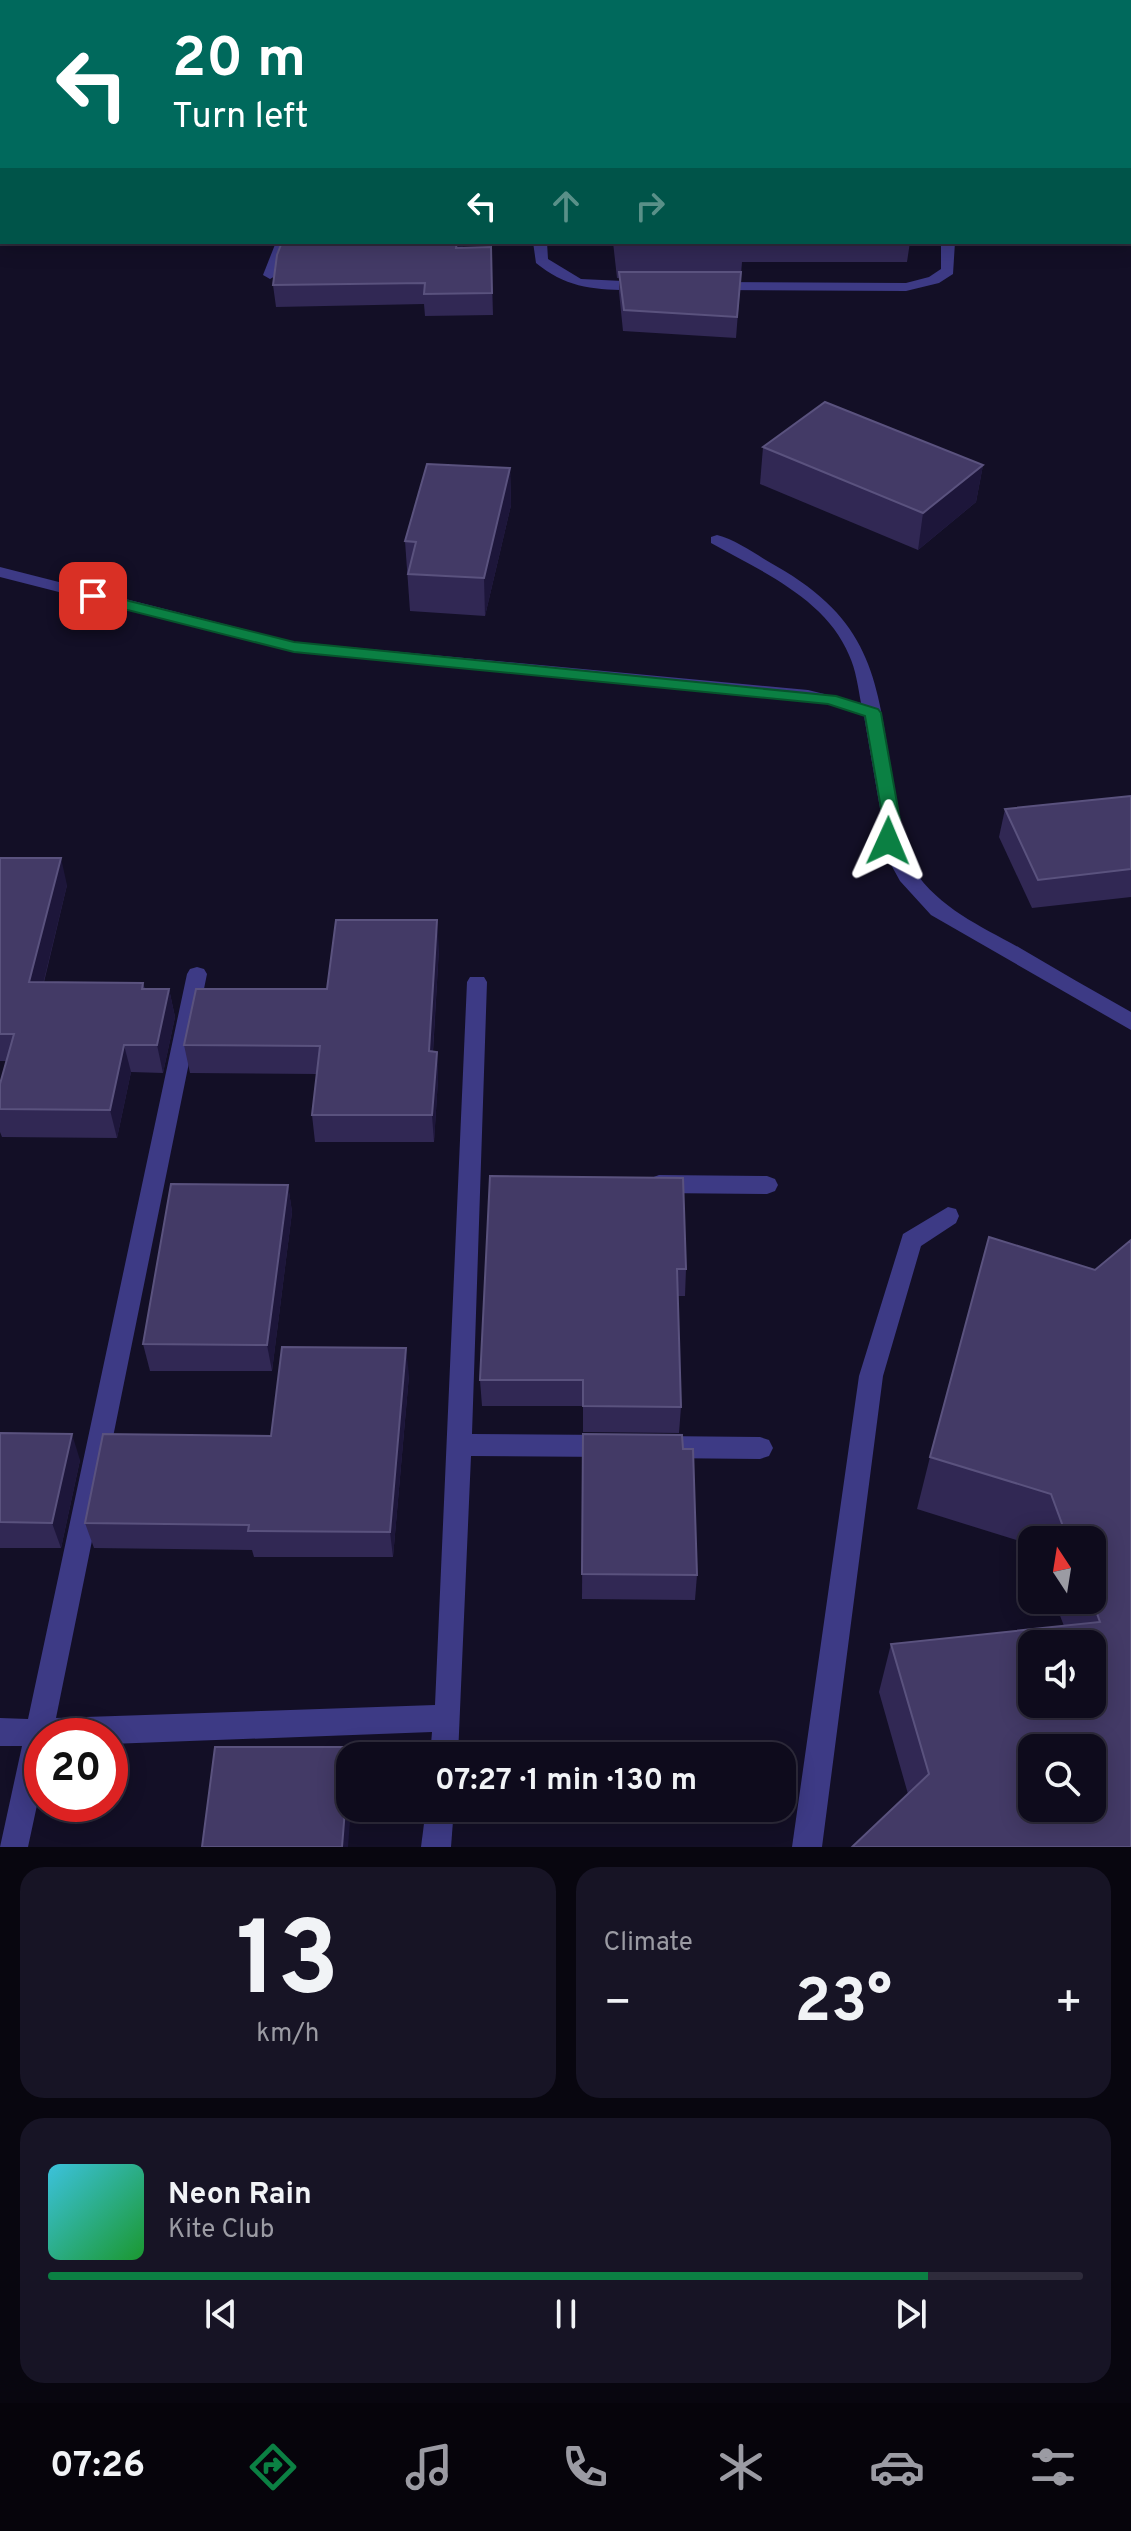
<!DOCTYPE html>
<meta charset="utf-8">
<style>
:root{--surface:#0e0b1c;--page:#171425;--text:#f1f3f6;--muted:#9b9ba3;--line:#2e2b3b;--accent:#0b8043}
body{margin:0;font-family:Overpass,sans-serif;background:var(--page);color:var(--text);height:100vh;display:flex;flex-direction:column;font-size:30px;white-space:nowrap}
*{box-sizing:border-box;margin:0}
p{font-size:26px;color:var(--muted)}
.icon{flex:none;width:44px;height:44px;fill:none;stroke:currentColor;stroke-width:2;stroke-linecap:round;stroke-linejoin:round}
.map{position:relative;height:1847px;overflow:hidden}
.sheet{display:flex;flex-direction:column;gap:20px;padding:20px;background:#08060f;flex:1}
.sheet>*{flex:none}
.hud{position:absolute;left:0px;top:0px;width:1132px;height:244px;box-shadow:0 4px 20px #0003,0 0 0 2px var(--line);background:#00695c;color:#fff;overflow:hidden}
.needle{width:52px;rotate:348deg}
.fabs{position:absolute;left:1018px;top:1526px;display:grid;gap:16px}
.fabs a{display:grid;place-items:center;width:88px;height:88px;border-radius:16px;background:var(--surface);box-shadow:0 4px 20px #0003,0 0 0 2px var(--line);font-size:40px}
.speed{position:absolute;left:24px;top:1718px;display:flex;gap:16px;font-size:40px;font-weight:700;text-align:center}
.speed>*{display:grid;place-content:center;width:104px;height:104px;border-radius:50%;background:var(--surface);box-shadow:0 4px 20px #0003,0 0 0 2px var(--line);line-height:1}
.speed .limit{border:12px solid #d22;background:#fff;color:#111}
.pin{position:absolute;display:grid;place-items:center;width:68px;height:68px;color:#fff;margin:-34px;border-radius:16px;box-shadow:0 4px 12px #0006}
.me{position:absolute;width:88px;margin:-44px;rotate:1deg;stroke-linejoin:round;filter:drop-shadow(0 0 6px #0008)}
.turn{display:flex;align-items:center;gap:28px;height:168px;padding:0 40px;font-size:36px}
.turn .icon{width:104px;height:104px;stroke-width:2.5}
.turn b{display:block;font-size:56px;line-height:68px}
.lanes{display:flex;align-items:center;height:76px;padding:0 40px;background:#0003;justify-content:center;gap:40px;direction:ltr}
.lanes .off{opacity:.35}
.big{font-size:60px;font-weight:700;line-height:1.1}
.sheet .tile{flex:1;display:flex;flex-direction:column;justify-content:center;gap:12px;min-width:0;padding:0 28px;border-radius:24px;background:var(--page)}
.sheet .dial{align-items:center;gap:0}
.dial b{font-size:104px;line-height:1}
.song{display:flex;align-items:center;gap:24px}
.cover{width:96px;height:96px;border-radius:12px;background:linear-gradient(135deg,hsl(190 70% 55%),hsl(130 70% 35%))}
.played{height:8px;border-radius:4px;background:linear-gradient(90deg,var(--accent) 85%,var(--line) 85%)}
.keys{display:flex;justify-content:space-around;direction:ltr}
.heat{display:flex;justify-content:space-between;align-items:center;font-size:44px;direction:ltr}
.sheet .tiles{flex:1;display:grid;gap:20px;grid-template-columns:1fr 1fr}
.tile:last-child{grid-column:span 2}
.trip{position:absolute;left:336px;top:1742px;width:460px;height:80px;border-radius:24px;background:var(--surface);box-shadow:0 4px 20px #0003,0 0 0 2px var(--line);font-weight:700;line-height:80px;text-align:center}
.dock{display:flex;height:128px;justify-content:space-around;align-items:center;background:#06040b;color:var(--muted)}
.dock .icon{width:56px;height:56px}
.dock .selected{color:var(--accent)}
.dock b{font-size:36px;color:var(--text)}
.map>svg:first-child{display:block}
</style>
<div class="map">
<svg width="1131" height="1847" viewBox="0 0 1131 1847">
<rect width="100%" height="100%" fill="#130f26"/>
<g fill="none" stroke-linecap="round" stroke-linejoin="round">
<g fill="#3d3a85" fill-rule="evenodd">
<rect x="1130" y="92" width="1" height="8"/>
<path d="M533,242h14l1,17 33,20 63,3 7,4c-7,5 -15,4 -24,4 -36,0 -63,-4 -91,-27z"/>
<path d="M941,242h14l-2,32 -14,9 -33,8 -190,-1 -7,-4 7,-4 190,1 23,-6 12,-8z"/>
<path d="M717,535c20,5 41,21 59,31 105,60 100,123 120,230 6,32 -1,46 18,74 25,38 68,57 106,78 37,22 74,43 111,64v18l-200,-115 -31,-34 -22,-40 4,-21 -18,-104 -36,-12 -20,-2 -514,-50 -294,-75v-10l294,75 514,48 53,13c-3,-16 -5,-33 -12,-48 -23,-56 -88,-84 -138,-112v-6z"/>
<path d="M948,1207l8,2 3,7 -3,7 -35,23 -38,130 -61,471h-30l67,-471 44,-142z"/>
</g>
<g fill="#3d3a85" fill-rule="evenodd">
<rect x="433" y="0" width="10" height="2"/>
<rect x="1130" y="52" width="1" height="7"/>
<path d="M276,242h14l-13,33 -7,4 -7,-4z"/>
<path d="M197,967l7,2 3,5 -151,744 379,-13 32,-723 3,-5h14l3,5 -15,452 138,1 9,3 4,8 -4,8 -9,3 -139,-1 -13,300h-28l2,-24 -322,12v-8h-68v46l-14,65h-28l22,-101h-22v-28l28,1 159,-745 3,-5z"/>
<path d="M659,1175l108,1 8,3 3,6 -3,6 -8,3 -108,-1 -8,-3 -3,-6 3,-6z"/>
<path d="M658,1436l102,1 9,3 4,8 -4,8 -9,3 -102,-1 -9,-3 -4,-8 4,-8z"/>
<path d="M426,1808h28l-3,39h-30z"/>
</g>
</g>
<g fill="#312854">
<path d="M613,242h297l-3,20h-165l-6,76 -113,-7 -4,-39v-14h-2z"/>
<path d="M462,247h29l2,68 -68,1 -1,-12 -148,3 -3,-22z"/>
<path d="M763,447l220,18 -7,37 -58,48 -158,-66z"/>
<path d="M510,468l1,37 -26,111 -75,-5 -5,-70z"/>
<path d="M1131,796v101l-99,11 -33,-71 6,-28z"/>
<path d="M0,858l67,27 -23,97 99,1 2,6h24l6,28 -12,56 -32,-1 -14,66 -115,-1 -2,-5v-48l6,-23h-6z"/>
<path d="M439,948l-6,104h4l1,27 -4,63h-119l-3,-27 5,-41 -127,-1 -6,-28 143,-56z"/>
<path d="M490,1176l196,93 -1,27h-7l3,111 -2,26 -96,-1v-26h-101l-2,-26z"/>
<path d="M288,1185l4,27 -20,159h-122l-7,-27z"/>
<path d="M1095,1270l36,577 -223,-53 -29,-102 12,-48 173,-18 -10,-26h38v-60h-60v5l-115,-36 13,-52z"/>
<path d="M409,1375l-16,182h-139l-2,-7 -158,-2 -9,-25 186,-87z"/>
<path d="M0,1433l80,27 -19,88h-61z"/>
<path d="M583,1434l100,15 14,126 -2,25 -113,-1z"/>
</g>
<g fill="#1d163a">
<rect x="0" y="157" width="2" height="21"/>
<path d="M457,242h7l-7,27 -1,-21z"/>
<path d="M983,465l-7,37 -58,48 5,-37z"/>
<path d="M510,468l1,37 -26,111 -1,-38z"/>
<path d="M61,858l6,27 -30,124 -8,-27z"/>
<path d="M437,920l2,28 -8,131 -2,-28z"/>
<path d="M169,989l6,28 -12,56 -6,-28z"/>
<path d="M124,1045l7,27 -14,66 -7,-28z"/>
<path d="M437,1052l1,27 -4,63 -2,-27z"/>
<path d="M288,1185l4,27 -20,159 -5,-26z"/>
<path d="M406,1348l3,27 -16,182 -3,-25z"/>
<path d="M72,1434l8,26 -19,88 -9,-25z"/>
<path d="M350,1747l2,9h-2v52h1l-3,39h-6z"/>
</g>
<g fill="#433a66" stroke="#5a527e" stroke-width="2" fill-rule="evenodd">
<path d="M0,0h393l-1,2h-390v155h-2v-112l1,-23 -1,-1z"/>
<path d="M589,0h332l1,2h-333z"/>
<path d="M282,242h175l-1,6 35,-1 1,46 -68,1 1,-11 -152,2 4,-30z"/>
<path d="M619,272h122l-4,45 -113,-7z"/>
<path d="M825,402l158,63 -60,48 -160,-66z"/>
<path d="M427,464l83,4 -26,110 -76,-4 8,-32 -11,-1z"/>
<path d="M1131,796v73l-93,11 -33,-71z"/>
<path d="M0,858h61l-32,124 114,1 -1,6h27l-12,56h-33l-14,65 -110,-1v-25l14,-50h-14z"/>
<path d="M336,920h101l-8,131 8,1 -5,63h-120l8,-69 -136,-1 12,-56h131z"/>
<path d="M490,1176l193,2 3,91h-9l4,138 -98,-1v-26h-103z"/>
<path d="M171,1184l117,1 -21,160 -124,-1z"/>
<path d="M989,1237l106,33 36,-30v607h-279l77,-73 -38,-130 209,-22 -8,-22v-60h-24l-17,-46 -121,-37zM1032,1644h60v60h-60zM1032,1748h60v60h-60z"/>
<path d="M282,1347l124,1 -16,184 -142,-1 1,-6 -164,-2 18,-89 168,2z"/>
<path d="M0,1433l72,1 -20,89 -52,-1z"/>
<path d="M583,1434l99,1 1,14h10l4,126 -115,-1z"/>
<path d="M215,1747h135l-8,100h-140z"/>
</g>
<path fill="#0b8043" stroke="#07532c" stroke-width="2" d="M93,592l201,50 542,54 42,13 3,4 19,107 -4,21 -8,6 -9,-6 4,-21 -18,-104 -37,-12 -534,-52 -206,-52v-7z"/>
</svg>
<div class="fabs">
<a><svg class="needle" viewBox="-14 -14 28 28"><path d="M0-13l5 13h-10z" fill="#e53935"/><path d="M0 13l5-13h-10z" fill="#9b9ba3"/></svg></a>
<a><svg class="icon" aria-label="sound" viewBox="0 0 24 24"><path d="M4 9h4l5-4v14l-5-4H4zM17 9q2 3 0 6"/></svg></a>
<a><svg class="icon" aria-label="search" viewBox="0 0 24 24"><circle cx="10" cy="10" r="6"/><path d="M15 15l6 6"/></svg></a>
</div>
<div class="speed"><div class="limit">20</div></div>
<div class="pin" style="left:93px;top:596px;background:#d93025"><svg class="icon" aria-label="arrive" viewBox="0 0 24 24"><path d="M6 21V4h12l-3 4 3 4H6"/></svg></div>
<svg class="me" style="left:888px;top:841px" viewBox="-20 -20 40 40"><path d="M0-17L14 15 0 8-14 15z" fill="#0b8043" stroke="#fff" stroke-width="4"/></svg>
<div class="trip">07:27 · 1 min · 130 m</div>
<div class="hud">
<div class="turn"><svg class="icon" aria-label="left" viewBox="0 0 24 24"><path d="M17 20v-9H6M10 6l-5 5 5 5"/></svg><div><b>20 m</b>Turn left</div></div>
<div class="lanes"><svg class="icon" aria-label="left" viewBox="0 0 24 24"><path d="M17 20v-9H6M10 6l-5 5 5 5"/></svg><svg class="icon off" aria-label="ahead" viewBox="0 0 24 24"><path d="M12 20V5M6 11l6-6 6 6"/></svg><svg class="icon off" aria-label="right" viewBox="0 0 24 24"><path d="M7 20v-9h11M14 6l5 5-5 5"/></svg></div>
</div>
</div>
<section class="sheet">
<div class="tiles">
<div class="tile dial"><b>13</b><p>km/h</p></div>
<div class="tile"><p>Climate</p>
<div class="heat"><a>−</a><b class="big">23°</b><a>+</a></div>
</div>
<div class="tile">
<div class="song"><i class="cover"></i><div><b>Neon Rain</b><p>Kite Club</p></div></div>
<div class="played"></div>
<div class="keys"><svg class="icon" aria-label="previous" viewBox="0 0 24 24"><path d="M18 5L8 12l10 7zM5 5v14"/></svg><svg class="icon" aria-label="pause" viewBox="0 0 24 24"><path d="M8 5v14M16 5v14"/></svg><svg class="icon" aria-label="next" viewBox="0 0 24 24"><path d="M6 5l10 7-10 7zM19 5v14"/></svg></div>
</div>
</div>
</section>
<nav class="dock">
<b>07:26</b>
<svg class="icon selected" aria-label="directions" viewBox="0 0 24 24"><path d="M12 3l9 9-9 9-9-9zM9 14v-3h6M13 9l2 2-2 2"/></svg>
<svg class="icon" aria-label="music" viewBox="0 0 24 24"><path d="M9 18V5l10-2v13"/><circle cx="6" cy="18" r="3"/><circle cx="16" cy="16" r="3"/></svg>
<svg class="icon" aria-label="phone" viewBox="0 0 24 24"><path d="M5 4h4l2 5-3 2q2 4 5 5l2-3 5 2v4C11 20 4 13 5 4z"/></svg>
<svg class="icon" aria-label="climate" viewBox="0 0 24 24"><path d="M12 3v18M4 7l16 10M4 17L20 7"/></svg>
<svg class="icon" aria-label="car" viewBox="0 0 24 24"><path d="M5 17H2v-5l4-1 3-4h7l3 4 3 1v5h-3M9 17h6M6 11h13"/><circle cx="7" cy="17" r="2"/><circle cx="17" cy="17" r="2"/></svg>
<svg class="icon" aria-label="filters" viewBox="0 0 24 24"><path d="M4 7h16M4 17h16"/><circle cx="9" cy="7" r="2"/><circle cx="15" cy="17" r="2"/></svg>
</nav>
